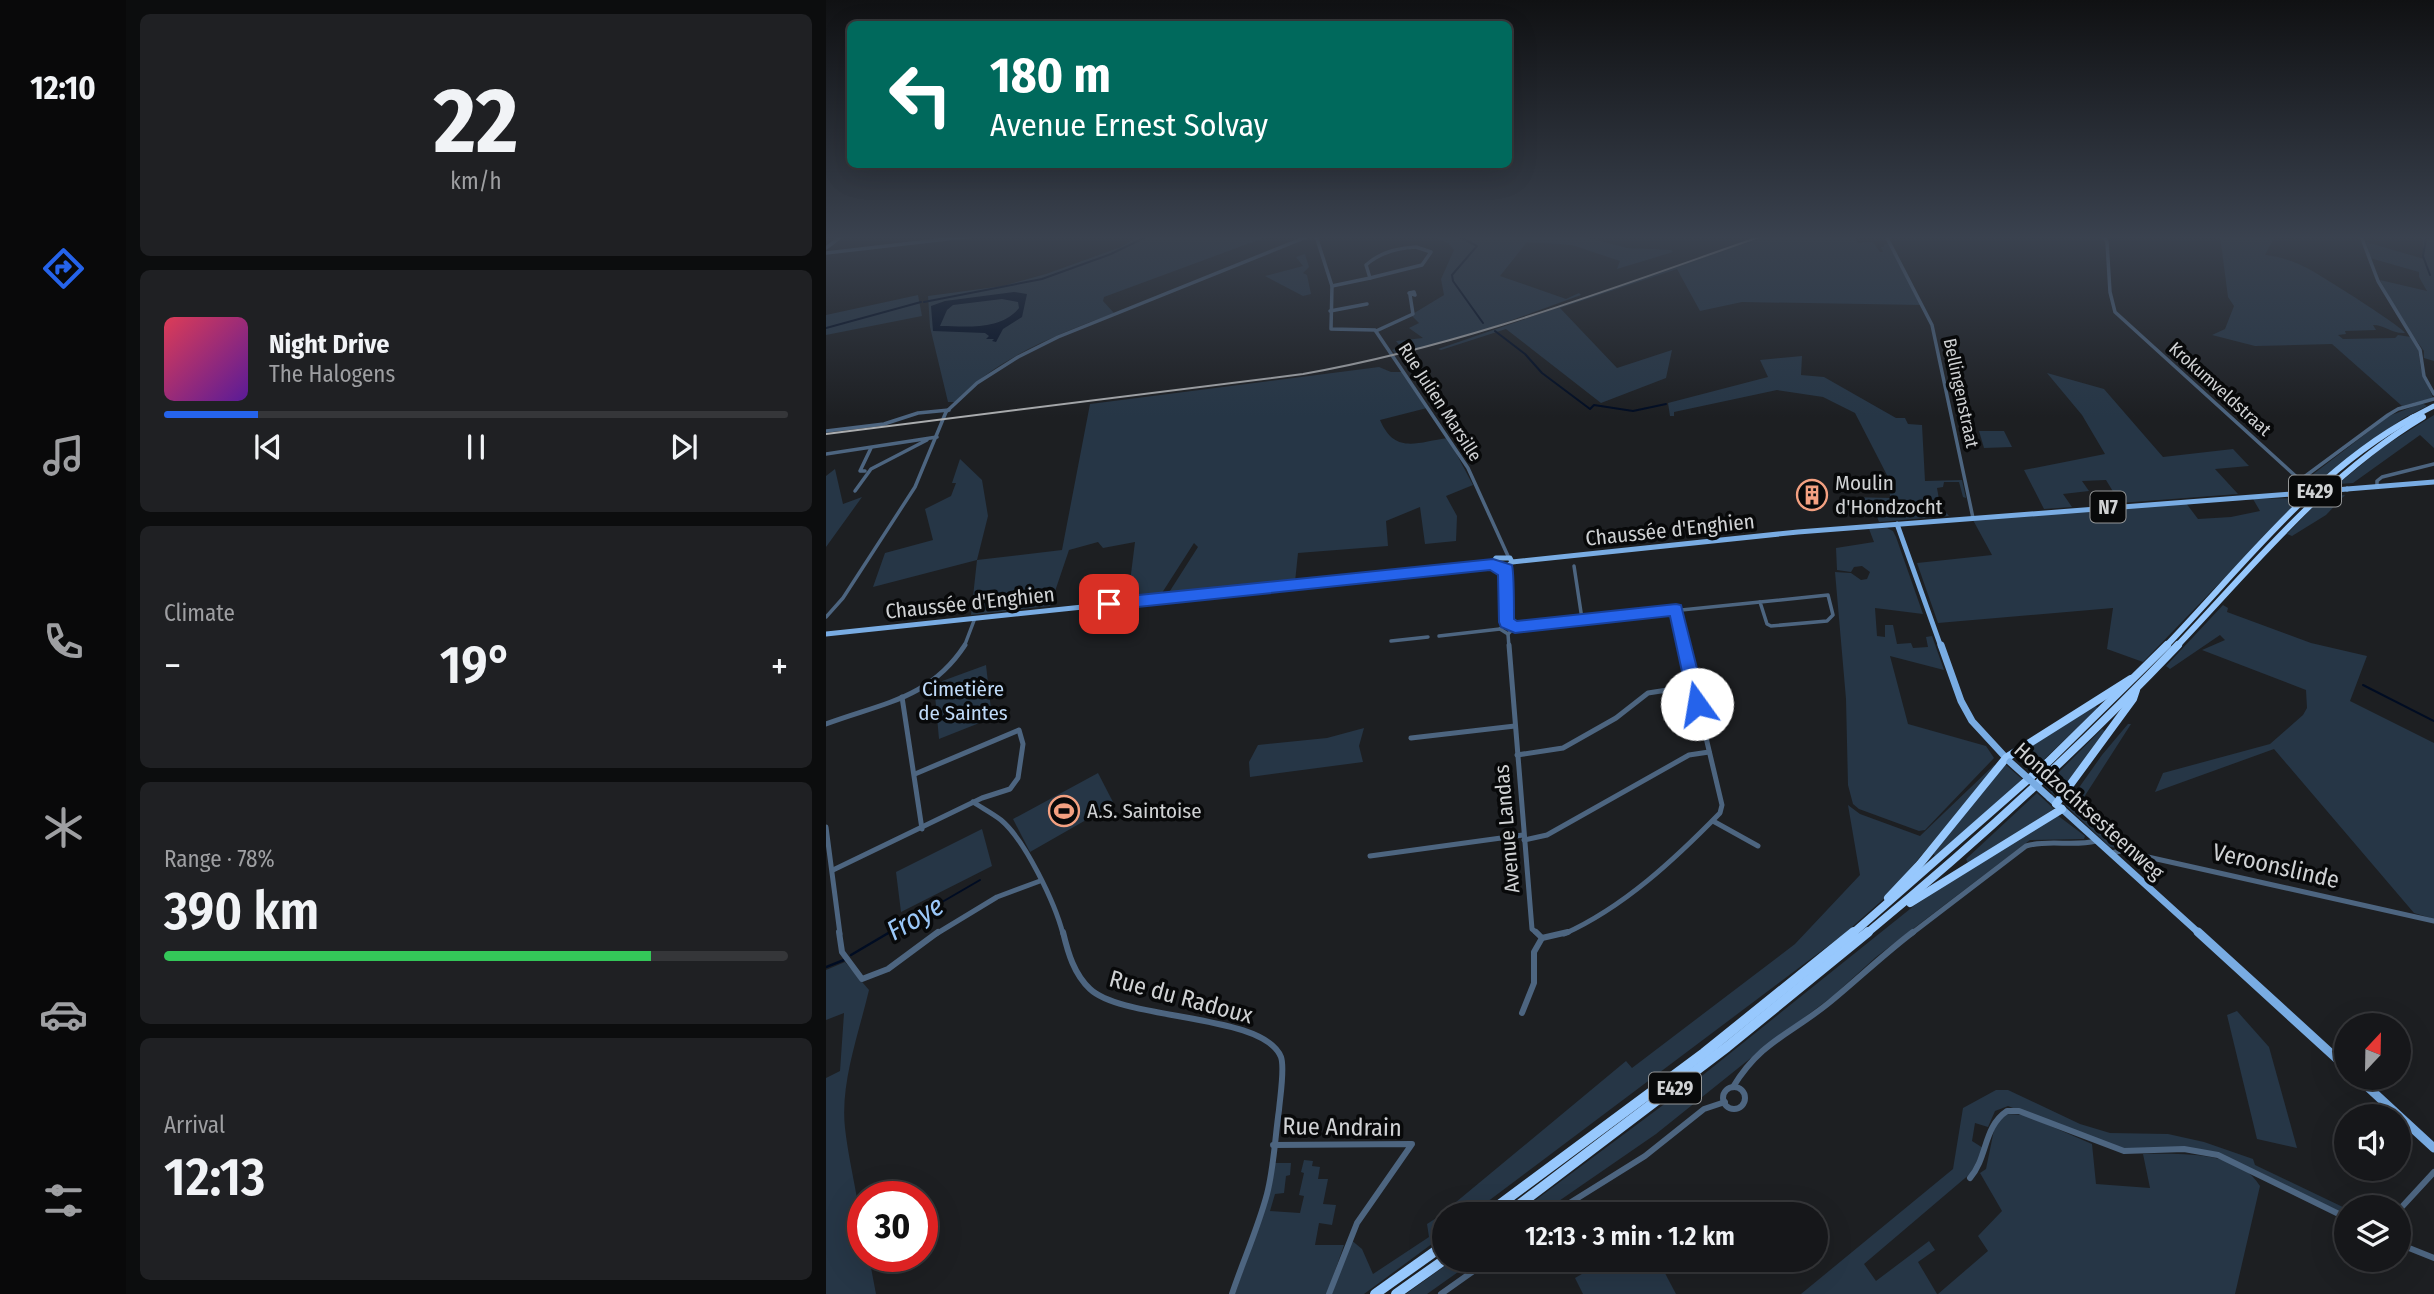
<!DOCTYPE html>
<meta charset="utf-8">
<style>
:root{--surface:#16171a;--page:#1f2023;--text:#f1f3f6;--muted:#9e9fa2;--line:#353639;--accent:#2563eb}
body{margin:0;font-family:"Fira Sans Condensed",sans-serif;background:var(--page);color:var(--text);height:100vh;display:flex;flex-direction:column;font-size:26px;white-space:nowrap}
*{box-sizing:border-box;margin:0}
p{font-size:23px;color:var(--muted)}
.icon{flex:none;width:38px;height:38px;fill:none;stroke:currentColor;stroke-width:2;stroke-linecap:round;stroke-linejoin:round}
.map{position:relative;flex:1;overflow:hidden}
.panel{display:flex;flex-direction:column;gap:14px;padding:14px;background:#0c0d0e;width:700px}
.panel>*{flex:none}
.banner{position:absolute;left:21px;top:21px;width:665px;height:147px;border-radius:10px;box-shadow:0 7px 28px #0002,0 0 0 2px var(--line);background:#00695c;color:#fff;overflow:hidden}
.needle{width:46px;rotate:22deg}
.buttons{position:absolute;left:1508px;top:1013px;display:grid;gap:14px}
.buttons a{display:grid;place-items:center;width:77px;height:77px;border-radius:50%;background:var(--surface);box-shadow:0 7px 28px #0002,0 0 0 2px var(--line);font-size:35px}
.speed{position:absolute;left:21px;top:1181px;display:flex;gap:14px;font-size:35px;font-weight:700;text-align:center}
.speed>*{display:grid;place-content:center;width:91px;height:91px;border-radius:50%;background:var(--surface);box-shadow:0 7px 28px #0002,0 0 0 2px var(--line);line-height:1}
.speed .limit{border:10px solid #d22;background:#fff;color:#111}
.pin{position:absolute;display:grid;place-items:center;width:60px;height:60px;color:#fff;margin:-30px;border-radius:14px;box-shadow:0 4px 10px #0006}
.me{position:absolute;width:77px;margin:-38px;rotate:347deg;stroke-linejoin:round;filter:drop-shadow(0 0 5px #0008)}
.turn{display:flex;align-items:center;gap:24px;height:147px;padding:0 28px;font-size:32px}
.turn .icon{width:91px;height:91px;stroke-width:2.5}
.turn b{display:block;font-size:49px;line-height:60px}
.big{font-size:52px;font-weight:600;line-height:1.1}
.panel .card{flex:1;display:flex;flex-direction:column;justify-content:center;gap:10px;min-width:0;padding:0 24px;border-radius:10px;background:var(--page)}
.panel .dial{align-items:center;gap:0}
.dial b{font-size:91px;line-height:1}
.song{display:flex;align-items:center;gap:21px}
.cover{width:84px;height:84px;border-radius:10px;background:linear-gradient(135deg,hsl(350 70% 55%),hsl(270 70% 35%))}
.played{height:7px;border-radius:4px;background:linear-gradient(90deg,var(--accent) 15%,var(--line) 15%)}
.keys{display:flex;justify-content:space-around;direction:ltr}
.heat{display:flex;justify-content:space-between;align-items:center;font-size:38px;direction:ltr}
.charge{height:10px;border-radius:5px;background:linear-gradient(90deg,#34c759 78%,var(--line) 0)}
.trip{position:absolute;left:606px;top:1202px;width:396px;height:70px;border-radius:35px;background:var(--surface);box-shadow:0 7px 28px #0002,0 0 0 2px var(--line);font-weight:600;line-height:70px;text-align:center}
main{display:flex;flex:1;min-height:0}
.menu{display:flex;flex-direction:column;width:126px;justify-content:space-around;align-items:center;background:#09090a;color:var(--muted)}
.menu .icon{width:49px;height:49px}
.menu .selected{color:var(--accent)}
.menu b{font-size:32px;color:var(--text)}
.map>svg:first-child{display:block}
</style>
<main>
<nav class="menu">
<b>12:10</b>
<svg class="icon selected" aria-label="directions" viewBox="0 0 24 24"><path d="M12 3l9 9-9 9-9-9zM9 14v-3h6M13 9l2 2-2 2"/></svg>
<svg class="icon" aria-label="music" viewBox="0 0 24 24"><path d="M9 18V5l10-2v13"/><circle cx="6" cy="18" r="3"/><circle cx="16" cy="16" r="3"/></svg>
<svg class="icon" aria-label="phone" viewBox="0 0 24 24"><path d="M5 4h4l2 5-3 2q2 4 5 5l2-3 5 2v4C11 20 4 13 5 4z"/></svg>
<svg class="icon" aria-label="climate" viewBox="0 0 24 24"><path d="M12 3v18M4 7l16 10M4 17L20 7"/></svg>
<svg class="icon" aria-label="car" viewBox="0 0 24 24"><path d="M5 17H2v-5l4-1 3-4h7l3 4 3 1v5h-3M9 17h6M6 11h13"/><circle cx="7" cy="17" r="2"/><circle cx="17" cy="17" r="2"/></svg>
<svg class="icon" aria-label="filters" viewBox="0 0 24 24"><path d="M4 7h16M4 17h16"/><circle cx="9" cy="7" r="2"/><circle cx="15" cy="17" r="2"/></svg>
</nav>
<section class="panel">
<div class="card dial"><b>22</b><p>km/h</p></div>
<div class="card">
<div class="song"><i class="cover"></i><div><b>Night Drive</b><p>The Halogens</p></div></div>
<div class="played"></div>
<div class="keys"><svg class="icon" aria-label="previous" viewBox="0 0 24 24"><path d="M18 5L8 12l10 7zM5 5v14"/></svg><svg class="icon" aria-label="pause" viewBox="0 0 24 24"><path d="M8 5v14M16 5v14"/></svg><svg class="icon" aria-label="next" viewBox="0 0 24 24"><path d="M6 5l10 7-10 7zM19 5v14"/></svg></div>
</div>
<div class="card"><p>Climate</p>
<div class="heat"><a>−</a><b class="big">19°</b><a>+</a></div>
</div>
<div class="card"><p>Range · 78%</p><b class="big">390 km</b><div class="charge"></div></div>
<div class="card"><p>Arrival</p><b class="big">12:13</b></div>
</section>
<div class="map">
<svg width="1608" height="1294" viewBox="0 0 1608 1294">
<rect width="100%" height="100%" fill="#1d1f22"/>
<g fill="#263646">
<path d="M312,236h131l-165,61 -1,4 11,12c-55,21 -117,44 -159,89h-7l-18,-75 -2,-31 75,-10 43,-12 75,-27z"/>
<path d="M619,236h136l46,12 44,2 2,2 -56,17 3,-8 -48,-16 -45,-3 -27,34 66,23 13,-6 2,2 -91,33 -94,27 -4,-5 9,-3 -5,-6 27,-3 -14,-10 10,-5 -8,-8 33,-20 -3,-16 13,-29 -6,-7 -10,-5z"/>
<path d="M940,236h90h-2l4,7 15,-1 7,10h3l-2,-5h3v-2l6,-2 31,62 -179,-3 -42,9 -23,-42 -117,39 57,60 55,-18 -6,28 -65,25 -95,-74 -65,21 -3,-1z"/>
<path d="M1394,236h55l-10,19c15,1 30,7 42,13 15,8 96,59 98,65 -13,1 -20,-8 -32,-8l3,5 -31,1 1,3 -8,1 5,4 52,-1 3,-3 13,2 7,12 3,20 12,29 -31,8 -70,-62 -77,2 -43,-11 13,-6 9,-23 -6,-9z"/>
<path d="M1596,236h12v125l-10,-3v-7l-21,-29 -23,-42 47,11 -8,-14v-5l-49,-14 -4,-16 58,17z"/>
<path d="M479,254l4,13 -6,6 4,2 4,19 -8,2 -38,-20 38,-10 -7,-9z"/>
<path d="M92,295l4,21 -96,19v-20z"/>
<path d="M976,356l-1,19 23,2 72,41h9l3,6 14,1 3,56 37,-1 4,18 -3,-1 -4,-15h-15l-1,5 -6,1 3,17 9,11 -70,6 -7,-19 -16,1v3h-7l-2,-10 44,1 -4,-12 3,-5 -35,-68 -32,-16 -46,-7 -103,22v4h-4l-2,-13 100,-26 -8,-17z"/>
<path d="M553,367l12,5h11l25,36 -47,12c15,35 37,22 68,18l25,47 -27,11 11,20 -1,25 -31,3 -5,-37 -34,14 2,25 -90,7 -3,29 -127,12 30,-47 -4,-4 -34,53 -32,2 7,-56 -32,6 -5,-6 -29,8 -19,56 -79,9 6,-55 -104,27 12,-34 48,-13 -8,-31 26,-13 5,-13h-4l8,-24 22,21 6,36 -11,44 85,-10 28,-146z"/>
<path d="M1221,373l57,16 59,68 70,-8 16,17 -34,3 23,25 -118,9 -14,-23 -24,1 7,10 -26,3 9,13 -28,2 -20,-39 81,-16 -23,-39z"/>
<path d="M1596,403l5,3 -25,13 -88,67 -19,2 94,-72z"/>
<path d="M1608,415v33l-14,-13 -67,48 -15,1 45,-37z"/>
<path d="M1153,431h25l8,16 -28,1z"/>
<path d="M9,469l8,35 19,-7 -36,50v-71z"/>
<path d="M1519,495l-19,20 -34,21 -5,-2 37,-38z"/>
<path d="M1476,498l-159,164 -36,-13 6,-41 -175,15 -21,-60 75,-8 -19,-35 213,-17 12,16 33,-2 29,-6 -7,-12z"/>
<path d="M1061,528l6,3 3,6 27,77 -48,-6 2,28 8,1v-12h8l4,19 14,-1 2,5 15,-1 -2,-10 6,-1 12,34 -54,-14 18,68 78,22 8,12 -69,72 -6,1 -60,-22 -6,-5 -5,-19 -2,-86 -11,-127 16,1 10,7 6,-1 3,-7 -8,-6 -8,1 -3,5 -14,-2 -1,-22 38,-6 -5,-13z"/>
<path d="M1397,605l5,3 -1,4 84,31 56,13 -17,45 84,42v176l-20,-6 -140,-164 -119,43 8,-19 107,-29 33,-29 4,-7 -1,-18 -104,-40 23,-10 -5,-5 -50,34 -4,-3z"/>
<path d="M160,665l6,53 -53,21 -5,-55z"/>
<path d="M1268,705l4,3 -63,60 -9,1 -11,-12z"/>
<path d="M1302,724h3l-54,84 40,40 -7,-1 -44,-41 36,-51z"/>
<path d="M538,728l-5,18 4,16 -113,15 -1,-15 9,-17 69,-7z"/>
<path d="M1276,729l3,2 -46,63 -5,1 -9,-9z"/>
<path d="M1179,764l18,16 -88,76 -2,-3z"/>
<path d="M1168,765l3,1 -110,130 -43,38 -373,280h-27v21l-80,59h-32l18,-55 12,10 11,25 56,-37 -2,-13 11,-7 188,-156 6,7 163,-124 65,-69 -12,-70 12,9 60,22z"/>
<path d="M272,773l16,31 -84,48 -17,-33z"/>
<path d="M1211,793l17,16 -86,54 -2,-4z"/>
<path d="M1231,815l28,21 -1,3 -54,1 -154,117 -43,39 -71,53 -106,85 -116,80h-23l181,-135 217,-174z"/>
<path d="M156,829l10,37 -91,46 -5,-40z"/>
<path d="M19,962l24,28c-10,43 -29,93 -24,138 5,44 18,83 18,128l6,1 7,37h-50v-216l14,-7 4,-58 -18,7v-50z"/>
<path d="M1411,1011l32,36 28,101 -40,-9 -30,-124z"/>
<path d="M1170,1090h12l72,34 30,9 58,1 36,8 49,17 2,6 92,44v8l-141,-67 -82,-1 -33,-10 -83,-33 -13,5 -7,16 -13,-4 -3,18 11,7 -12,25 -107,91 12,17 53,-40 6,9 -17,12 19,32h-136l152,-125 10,-61z"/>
<path d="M1181,1114l18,1 67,29 4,40 54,4 -7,-34c36,0 95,-4 117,32l-25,108h-297l50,-43 -10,-15 24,-25 -22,-38 6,-4 9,-44z"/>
<path d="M478,1160l9,1 -1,5 8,1 -2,12h10l-5,25 13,1 -4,20 -13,-2 -4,22h29l-17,49h-92l29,-83 10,-48h17l-1,12 -4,1 -2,17 -9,1 -5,17 30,2 4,-17 -5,-1 5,-22 -3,-1z"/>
<path d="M627,1260h22l-48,34h-21z"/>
<path d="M780,1260h52l18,34h-93l-8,-16z"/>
</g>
<path fill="#000c22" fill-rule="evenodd" d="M188,292l13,2 -5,23 -19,12 -7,13 -4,-1 2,-2h-8l3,-3 -4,-3 -52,-2 -2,-25 14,-5zM176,299l16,3 1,6c-19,23 -53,18 -79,18l7,-16 6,-5z"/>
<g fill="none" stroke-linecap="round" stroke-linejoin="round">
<g stroke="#000c22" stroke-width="2">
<path d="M632,236l19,10 -25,29 1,6 30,42"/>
<path d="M1601,238l7,-1"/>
<path d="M1600,239l-3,17 7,19"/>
<path d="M1283,240l20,-4"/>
<path d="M98,302l118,-23 69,-25 37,-18"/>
<path d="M0,328l95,-26"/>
<path d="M669,331l30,23 17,19 48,36 4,-4 39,6 33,-7"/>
<path d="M1537,685l71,36"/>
<path d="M61,934l93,-54"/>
</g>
<g stroke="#000c22" stroke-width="2.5">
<path d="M25,955l39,-23"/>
<path d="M0,967l18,-7"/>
</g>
<g stroke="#4d6580" stroke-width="3.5">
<path d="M490,236l16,50 -1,43 44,1 93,138 40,88"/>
<path d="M1060,236l46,89 41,193"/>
<path d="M1277,236l4,6 3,50 5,20 185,168"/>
<path d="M1535,236l17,45 42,69 4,26 10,18"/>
<path d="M590,247l15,5 -9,13 -52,13 -4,-13c14,-13 31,-17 50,-18z"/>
<path d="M0,248l16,-12"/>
<path d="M0,253l147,-17"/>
<path d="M506,286l38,-8"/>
<path d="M588,292l1,3 -6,-2z"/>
<path d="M504,311l37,-7"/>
<path d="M550,331l37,-17 -3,-19"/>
<path d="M0,431l58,-7 34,-11 31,-3"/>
<path d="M0,454l111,-17"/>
<path d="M39,471h-5l11,-23"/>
<path d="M1551,487v-6l5,-4 52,-13"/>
<path d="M29,491l16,-22 56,-29"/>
<path d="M1465,494l1,-7 8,-7 88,-65 10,-6 36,-10"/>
<path d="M748,566l8,53"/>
<path d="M681,569l-3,14 3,39"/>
<path d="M1002,595l5,20 -6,6 -56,5 -4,-2 -7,-22z"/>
<path d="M850,609l9,38"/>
<path d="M0,617l17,-19 72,-111 31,-75 31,-29 41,-26 40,-20 251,-101"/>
<path d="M681,622l8,5 -7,7"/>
<path d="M681,622l-7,7 8,5"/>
<path d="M689,627l245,-25"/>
<path d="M682,634l1,13"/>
<path d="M613,636l61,-7"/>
<path d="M565,641l37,-4"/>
<path d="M138,647l11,-29"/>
</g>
<g stroke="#4d6580" stroke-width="5">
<path d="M683,645l23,284 6,5"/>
<path d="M76,697l20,132"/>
<path d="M0,724c56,-21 104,-25 139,-79"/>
<path d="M585,738l104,-12"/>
<path d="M691,755l46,-7 53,-30 32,-25 45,-7"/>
<path d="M147,802c9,6 19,11 28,18 24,20 54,83 62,114"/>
<path d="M887,821l45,25"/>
<path d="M0,827l14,107"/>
<path d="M698,840l23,-5 142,-80 20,-3"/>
<path d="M1285,853l10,-2 313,70"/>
<path d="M544,856l153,-21"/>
<path d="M7,870l149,-72 28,-9 8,-11 5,-34 -4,-14 -104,44"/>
<path d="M110,934l61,-37 43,-16"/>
<path d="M738,934c60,-27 111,-75 156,-121l2,-8 -38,-160"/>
<path d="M1085,934l115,-88c23,-7 47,1 70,-5"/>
</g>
<g stroke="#4d6580" stroke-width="6">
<path d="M13,932l3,20 20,27 26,-10 50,-37"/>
<path d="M237,932c5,21 11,42 27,57 34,32 174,24 191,68 4,11 -1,40 -2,53 -4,27 -5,57 -12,84 -9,34 -24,67 -35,100"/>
<path d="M710,932l6,6"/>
<path d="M716,938l26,-6"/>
<path d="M696,1013l12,-30v-31l8,-14"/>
<path d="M907,1087c28,-46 58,-53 97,-85 28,-23 54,-48 83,-70"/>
<circle cx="908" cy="1098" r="11"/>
<path d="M447,1145l139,-1 -55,79 -28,71"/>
<path d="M1144,1178c18,-21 13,-51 37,-67h12l105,40 60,-2 34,6 129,63"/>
<path d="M1573,1210l35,-38"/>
<path d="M726,1214l93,-58 59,-47 21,-7"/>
<path d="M1573,1244l35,14"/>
<path d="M615,1294l48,-34"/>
</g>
<g stroke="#79ace3" stroke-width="5">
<path d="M1521,489l87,-7"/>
<path d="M1071,524l44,123"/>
<path d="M666,564l4,-6h14l2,4"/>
<path d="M0,634l666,-70 4,5 7,1 9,-8 286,-30 493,-38"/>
</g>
<g stroke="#79ace3" stroke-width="7">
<path d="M1115,645l20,56 11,20 36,39"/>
<path d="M1224,798l150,136"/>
</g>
<g stroke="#79ace3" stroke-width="9">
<path d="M1372,932l149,136"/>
<path d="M1532,1078l76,70"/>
</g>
<path stroke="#97c8fd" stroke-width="5" d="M1585,418l23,-12"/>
<g stroke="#97c8fd" stroke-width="6">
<path d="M1339,647c77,-80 150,-177 249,-230"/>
<path d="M1350,647c78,-82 149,-171 247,-230"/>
</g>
<g stroke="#97c8fd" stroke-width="8">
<path d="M1230,804l77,-105 3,-9"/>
<path d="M1062,898l32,-34 86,-106 125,-79"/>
<path d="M1084,903l152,-94"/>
<path d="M1026,934l196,-172 119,-117"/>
<path d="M1040,934c109,-90 214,-186 312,-289"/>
</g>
<g stroke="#97c8fd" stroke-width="10">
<path d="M661,1214l217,-161 150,-121"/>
<path d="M681,1214l220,-167 141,-115"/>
<path d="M549,1294l69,-49"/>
<path d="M570,1294l48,-34"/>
</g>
<path stroke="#abadaf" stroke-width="2" d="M0,434l477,-60c159,-28 307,-85 459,-138"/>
<path stroke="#79ace3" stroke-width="5" d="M1465,494l56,-5"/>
<path stroke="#79ace3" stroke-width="7" d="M1184,762l40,36"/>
</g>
<linearGradient id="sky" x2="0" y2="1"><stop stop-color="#101113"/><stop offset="0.57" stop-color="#3a424f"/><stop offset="1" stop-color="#3a424f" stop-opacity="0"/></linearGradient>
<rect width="1608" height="417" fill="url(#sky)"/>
<path fill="#2563eb" stroke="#184099" stroke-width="2" d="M667,559l19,6c2,8 2,42 2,54l3,2 159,-17 5,1 25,99 -3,4h-12l-2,-4 -19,-88 -155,17 -14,-6 -2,-5 -1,-47 -8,-5 -381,40 -8,-6 8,-6z"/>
<defs>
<g id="building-ring" transform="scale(1.575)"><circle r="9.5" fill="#08090a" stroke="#f3a081" stroke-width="1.5"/><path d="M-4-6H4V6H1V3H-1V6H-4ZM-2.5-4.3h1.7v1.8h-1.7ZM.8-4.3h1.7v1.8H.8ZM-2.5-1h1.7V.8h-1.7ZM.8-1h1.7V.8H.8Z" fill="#f3a081"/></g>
<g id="stadium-ring" transform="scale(1.575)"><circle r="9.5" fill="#08090a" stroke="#f3a081" stroke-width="1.5"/><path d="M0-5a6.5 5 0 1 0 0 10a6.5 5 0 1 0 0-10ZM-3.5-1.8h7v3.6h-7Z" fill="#f3a081"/></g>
</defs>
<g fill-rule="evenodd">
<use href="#building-ring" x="986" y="495"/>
<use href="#stadium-ring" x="238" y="811"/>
</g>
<g text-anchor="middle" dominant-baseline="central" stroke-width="7" stroke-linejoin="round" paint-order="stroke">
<g font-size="18" fill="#d0d2d4" stroke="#08090a">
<text transform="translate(1394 389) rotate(42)">Krokumveldstraat</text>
<text transform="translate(1135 393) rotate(78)">Bellingenstraat</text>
<text transform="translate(614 402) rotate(57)">Rue Julien Marsille</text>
</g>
<g fill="#08090a" stroke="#949697" stroke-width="2">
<rect x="1463" y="475.5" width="52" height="31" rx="5"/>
<rect x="1264.5" y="491.5" width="35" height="31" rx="5"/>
<rect x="823" y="1072.5" width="52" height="31" rx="5"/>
</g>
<g font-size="19" font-weight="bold" fill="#d0d2d4">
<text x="1489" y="491">E429</text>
<text x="1282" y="507">N7</text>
<text x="849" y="1088">E429</text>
</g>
<g font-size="21" fill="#d0d2d4" stroke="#08090a" text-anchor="start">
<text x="1009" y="483">Moulin<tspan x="1009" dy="24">d'Hondzocht</tspan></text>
<text x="261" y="811">A.S. Saintoise</text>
</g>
<g font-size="21" fill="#d0d2d4" stroke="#08090a">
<text transform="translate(844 530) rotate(-6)">Chaussée d'Enghien</text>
<text transform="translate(144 603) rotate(-6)">Chaussée d'Enghien</text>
<text transform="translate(1263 811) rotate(42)">Hondzochtsesteenweg</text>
<text transform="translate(681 829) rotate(-95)">Avenue Landas</text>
</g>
<g font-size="21" fill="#bfdaf8" stroke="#08090a">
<text x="137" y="689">Cimetière<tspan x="137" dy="24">de Saintes</tspan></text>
</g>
<g font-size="24" fill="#d0d2d4" stroke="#08090a">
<text transform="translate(1450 866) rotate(13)">Veroonslinde</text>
<text transform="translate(355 997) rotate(15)">Rue du Radoux</text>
<text transform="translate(516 1127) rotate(1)">Rue Andrain</text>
</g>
<g font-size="28" font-style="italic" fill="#9ac7f8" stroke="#08090a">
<text transform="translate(89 918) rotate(-30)">Froye</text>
</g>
</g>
</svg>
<div class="buttons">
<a><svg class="needle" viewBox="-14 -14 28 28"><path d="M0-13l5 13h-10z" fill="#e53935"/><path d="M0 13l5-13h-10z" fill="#9e9fa2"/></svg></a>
<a><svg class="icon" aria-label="sound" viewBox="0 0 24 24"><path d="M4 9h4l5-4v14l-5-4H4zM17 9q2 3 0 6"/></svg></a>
<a><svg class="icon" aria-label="layers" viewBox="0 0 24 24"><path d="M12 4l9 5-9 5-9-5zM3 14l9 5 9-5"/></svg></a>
</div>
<div class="speed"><div class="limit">30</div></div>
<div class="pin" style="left:283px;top:604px;background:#d93025"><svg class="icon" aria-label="arrive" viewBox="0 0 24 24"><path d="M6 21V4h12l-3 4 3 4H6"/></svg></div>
<svg class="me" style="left:871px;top:704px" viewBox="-20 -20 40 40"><circle r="19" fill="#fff"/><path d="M0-13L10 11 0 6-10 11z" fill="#2563eb"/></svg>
<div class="trip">12:13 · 3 min · 1.2 km</div>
<div class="banner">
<div class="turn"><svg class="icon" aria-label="left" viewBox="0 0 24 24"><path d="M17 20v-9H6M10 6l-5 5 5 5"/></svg><div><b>180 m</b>Avenue Ernest Solvay</div></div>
</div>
</div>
</main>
